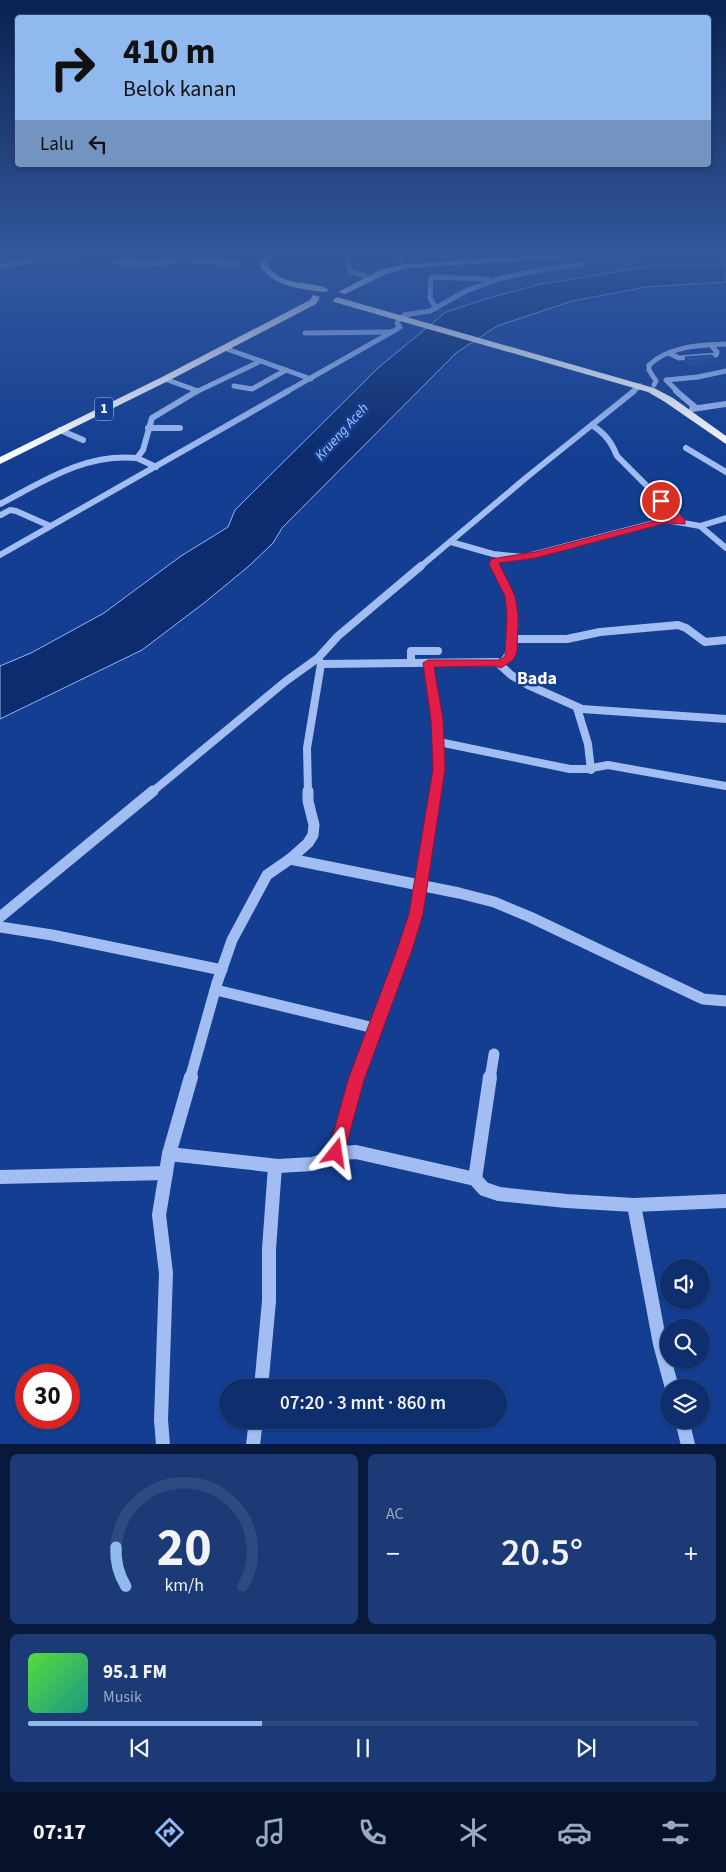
<!DOCTYPE html>
<html lang="id">
<meta charset="utf-8">
<style>
:root{--surface:#0e2e6e;--page:#1c3a76;--text:#f1f3f6;--muted:#9ba8c2;--line:#2e4a81;--accent:#90b9f0}
body{margin:0;font-family:"Source Sans 3",sans-serif;background:var(--page);color:var(--text);height:100vh;display:flex;flex-direction:column;font-size:19px;white-space:nowrap}
*{box-sizing:border-box;margin:0}
p{font-size:16px;color:var(--muted)}
.icon{flex:none;width:28px;height:28px;fill:none;stroke:currentColor;stroke-width:2;stroke-linecap:round;stroke-linejoin:round}
.map{position:relative;height:1444px;overflow:hidden}
.side{display:flex;flex-direction:column;gap:10px;padding:10px;background:#08193c;flex:1}
.side>*{flex:none}
.banner{position:absolute;left:15px;top:15px;width:696px;height:152px;border-radius:5px;box-shadow:0 1px 4px #0004,0 0 0 1px var(--line);background:#90b9f0;color:#111;overflow:hidden}
.controls{position:absolute;left:660px;top:1259px;display:grid;gap:10px}
.controls a{display:grid;place-items:center;width:50px;height:50px;border-radius:50%;background:var(--surface);box-shadow:0 1px 4px #0004,0 0 0 1px var(--line);font-size:25px}
.speed{position:absolute;left:15px;top:1364px;display:flex;gap:10px;font-size:25px;font-weight:700;text-align:center}
.speed>*{display:grid;place-content:center;width:65px;height:65px;border-radius:50%;background:var(--surface);box-shadow:0 1px 4px #0004,0 0 0 1px var(--line);line-height:1}
.speed .limit{border:8px solid #d22;background:#fff;color:#111}
.pin{position:absolute;display:grid;place-items:center;width:42px;height:42px;color:#fff;margin:-21px;border:2px solid #fff;border-radius:50%;box-shadow:0 1px 5px #0007}
.me{position:absolute;width:55px;margin:-28px;rotate:15deg;stroke-linejoin:round;filter:drop-shadow(0 0 4px #0008)}
.turn{display:flex;align-items:center;gap:18px;height:105px;padding:0 25px;font-size:22px}
.turn .icon{width:65px;height:65px;stroke-width:2.5}
.turn b{display:block;font-size:35px;line-height:42px}
.then{display:flex;align-items:center;height:48px;padding:0 25px;background:#0003;gap:10px;font-size:19px}
.big{font-size:38px;font-weight:600;line-height:1.1}
.side .card{flex:1;display:flex;flex-direction:column;justify-content:center;gap:8px;min-width:0;padding:0 18px;border-radius:8px;background:var(--page)}
.side .dial{align-items:center;gap:0}
.dial svg{height:130px;overflow:visible;fill:none;stroke:var(--line);stroke-width:7;stroke-linecap:round;text-anchor:middle}
.dial text{fill:var(--text);stroke:none}
.song{display:flex;align-items:center;gap:15px}
.cover{width:60px;height:60px;border-radius:8px;background:linear-gradient(135deg,hsl(110 70% 55%),hsl(170 70% 35%))}
.played{height:5px;border-radius:2px;background:linear-gradient(90deg,var(--accent) 35%,var(--line) 35%)}
.keys{display:flex;justify-content:space-around;direction:ltr}
.heat{display:flex;justify-content:space-between;align-items:center;font-size:28px;direction:ltr}
.side .tiles{flex:1;display:grid;gap:10px;grid-template-columns:1fr 1fr}
.card:last-child{grid-column:span 2}
.trip{position:absolute;left:219px;top:1379px;width:288px;height:50px;border-radius:25px;background:var(--surface);box-shadow:0 1px 4px #0004,0 0 0 1px var(--line);font-weight:600;line-height:50px;text-align:center}
.tab-bar{display:flex;height:80px;justify-content:space-around;align-items:center;background:#06122c;color:var(--muted)}
.tab-bar .icon{width:35px;height:35px}
.tab-bar .active{color:var(--accent)}
.tab-bar b{font-size:22px;color:var(--text)}
.map>svg:first-child{display:block}
</style>
<div class="map">
<svg width="726" height="1445" viewBox="0 0 726 1445">
<rect width="100%" height="100%" fill="#133e92"/>
<path fill="#0c2c6f" stroke="#93b6f5" d="M674,265h52v17l-80,5 -74,14 -75,25 -41,27 -174,175 -9,15 -24,23 -45,37 -62,47 -142,69v-53l31,-13 73,-40 77,-57 47,-29 7,-17 144,-143 67,-55 46,-15 49,-13 99,-16z"/>
<g fill="none" stroke-linecap="round" stroke-linejoin="round">
<g stroke="#a1bdf2" stroke-width="5">
<path d="M0,254h2"/>
<path d="M398,254l5,10"/>
<path d="M348,259l2,13 15,4"/>
<path d="M117,262l44,1 20,-3 54,3"/>
<path d="M0,266l80,-12"/>
<path d="M436,308l-6,-10 1,-21 57,2"/>
<path d="M404,315l26,-4 36,-20 32,-12 42,-9 43,-6"/>
<path d="M305,333l86,-1"/>
<path d="M227,349l84,30"/>
<path d="M669,353l10,5 37,-3 1,-3 -6,-7"/>
<path d="M165,379l33,12 -2,1"/>
<path d="M654,385l2,-4 -7,-11v-5c20,-19 51,-20 77,-21"/>
<path d="M234,386l18,3 34,-19"/>
<path d="M198,391l63,-30"/>
<path d="M286,392l111,-63 3,-2 -3,-4 3,-5"/>
<path d="M632,392l8,-6"/>
<path d="M678,392l-12,-12 32,-3 28,-6"/>
</g>
<g stroke="#a1bdf2" stroke-width="6">
<path d="M676,391l19,16"/>
<path d="M692,409l34,-5"/>
<path d="M592,425c13,9 19,16 25,31l65,65"/>
<path d="M148,428h32"/>
<path d="M60,430l23,10"/>
<path d="M686,448l40,24"/>
<path d="M156,467l-19,-9 6,-8 9,-32 45,-27"/>
<path d="M0,504c44,-23 85,-51 137,-46"/>
<path d="M1,515l9,-5 6,1 34,15"/>
<path d="M700,526l26,22"/>
<path d="M451,542l42,12 31,3 142,-37 34,6 26,-8"/>
<path d="M0,555l288,-164"/>
<path d="M420,567l107,-90 107,-86"/>
<path d="M495,567l-1,-2 4,-6h6"/>
</g>
<g stroke="#a1bdf2" stroke-width="8">
<path d="M495,566c4,10 11,18 14,28 7,20 9,55 -8,70"/>
<path d="M512,639h55l33,-7 78,-7 8,3 19,14 21,-2"/>
<path d="M411,663v-12h27"/>
<path d="M429,663c6,43 13,86 6,129"/>
<path d="M321,664l176,-2 14,13 17,10 54,24 144,10"/>
<path d="M577,708l11,36 3,26"/>
<path d="M439,742l131,27h16l22,-4 118,21"/>
<path d="M152,792l134,-111 32,-23"/>
<path d="M308,792l-1,-44 14,-84 -3,-6 20,-22 83,-70"/>
</g>
<g stroke="#a1bdf2" stroke-width="11">
<path d="M290,859l169,34 35,9 36,15 173,82 23,2"/>
<path d="M0,917l153,-126"/>
<path d="M0,927l52,8 170,35"/>
<path d="M216,990l158,38"/>
<path d="M190,1079l27,-96 15,-43 35,-65 23,-16 18,-16 5,-8 1,-10 -6,-24v-10"/>
<path d="M357,1079l47,-128 12,-38 20,-122"/>
<path d="M490,1079l4,-25"/>
</g>
<g stroke="#a1bdf2" stroke-width="14">
<path d="M336,1153l21,-76"/>
<path d="M169,1154l109,12 35,-2 29,-11 14,-1 119,27 9,10 15,5 67,7 68,4"/>
<path d="M0,1177l166,-4"/>
<path d="M475,1179l15,-102"/>
<path d="M261,1388l8,-87v-52l6,-83"/>
<path d="M672,1388l-12,-44 -26,-139 92,-4"/>
<path d="M682,1420l6,25"/>
<path d="M163,1445l-2,-25 5,-147 -7,-58 10,-61 22,-77"/>
<path d="M253,1445l3,-25"/>
</g>
<g fill="#fff" fill-rule="evenodd">
<path d="M264,254h8l-5,11c16,24 46,14 62,25l-4,2c-24,-3 -52,-5 -66,-27z"/>
<path d="M555,254h87l-4,2 -59,1 -172,11 -21,6 -41,20 -7,-2 42,-22 27,-6z"/>
<path d="M661,254h65v2h-61z"/>
<path d="M313,295l7,2 -4,7 -148,77 -168,83v-7l162,-80 148,-77z"/>
<path d="M337,297l317,91 19,10 53,38v8l-61,-42 -17,-10 -314,-90 -1,-2z"/>
</g>
</g>
<path fill="#1c4798" d="M685,357l30,2 -1,5 -27,1 -3,-3z"/>
<path fill="#2153b1" stroke="#173a7c" d="M712,355l3,4 -27,2 -3,-4z"/>
<linearGradient id="sky" x2="0" y2="1"><stop stop-color="#0a2250"/><stop offset="0.56" stop-color="#33589d"/><stop offset="1" stop-color="#33589d" stop-opacity="0"/></linearGradient>
<rect width="726" height="456" fill="url(#sky)"/>
<path fill="#e11d48" stroke="#92132f" d="M661,498l24,22v4l-19,-1 -130,35 -37,5 16,33 3,19 -1,37 -4,8 -12,8 -6,-2 -61,1 9,53 2,49 -22,145 -11,36 -48,130 -20,73 -2,6 -6,2 -6,-2 -2,-6 20,-73 49,-130 12,-36 24,-145 -2,-49 -8,-57 5,-3h72l5,-4 2,-41 -2,-19 -16,-32 2,-5 44,-7 131,-34h8l-17,-17z"/>
<g text-anchor="middle" dominant-baseline="central" stroke-width="5" stroke-linejoin="round" paint-order="stroke">
<rect fill="#133e92" stroke="#b8c5de" stroke-width="1" x="95" y="397.5" width="18" height="23" rx="4"/>
<g font-size="14" font-weight="bold" fill="#fff">
<text x="104" y="409">1</text>
</g>
<g font-size="14" font-style="italic" fill="#adc8f9" stroke="#133e92">
<text transform="translate(342 432) rotate(-48)">Krueng Aceh</text>
</g>
<g font-size="18" font-weight="bold" fill="#fff" stroke="#133e92">
<text x="537" y="678">Bada</text>
</g>
</g>
</svg>
<div class="controls">
<a><svg class="icon" aria-label="sound" viewBox="0 0 24 24"><path d="M4 9h4l5-4v14l-5-4H4zM17 9q2 3 0 6"/></svg></a>
<a><svg class="icon" aria-label="search" viewBox="0 0 24 24"><circle cx="10" cy="10" r="6"/><path d="M15 15l6 6"/></svg></a>
<a><svg class="icon" aria-label="layers" viewBox="0 0 24 24"><path d="M12 4l9 5-9 5-9-5zM3 14l9 5 9-5"/></svg></a>
</div>
<div class="speed"><div class="limit">30</div></div>
<div class="pin" style="left:661px;top:501px;background:#d93025"><svg class="icon" aria-label="arrive" viewBox="0 0 24 24"><path d="M6 21V4h12l-3 4 3 4H6"/></svg></div>
<svg class="me" style="left:336px;top:1153px" viewBox="-20 -20 40 40"><path d="M0-17L14 15 0 8-14 15z" fill="#e11d48" stroke="#fff" stroke-width="4"/></svg>
<div class="trip">07:20 · 3 mnt · 860 m</div>
<div class="banner">
<div class="turn"><svg class="icon" aria-label="right" viewBox="0 0 24 24"><path d="M7 20v-9h11M14 6l5 5-5 5"/></svg><div><b>410 m</b>Belok kanan</div></div>
<div class="then">Lalu<svg class="icon" aria-label="left" viewBox="0 0 24 24"><path d="M17 20v-9H6M10 6l-5 5 5 5"/></svg></div>
</div>
</div>
<section class="side">
<div class="tiles">
<div class="card dial"><svg viewBox="0 0 100 80">
<path d="M14 69A42 42 0 1 1 86 69"/>
<path d="M14 69A42 42 0 0 1 8 45" stroke="#90b9f0"/>
<text x="50" y="56" font-size="32" font-weight="700">20</text>
<text x="50" y="72" font-size="11">km/h</text>
</svg></div>
<div class="card"><p>AC</p>
<div class="heat"><a>−</a><b class="big">20.5°</b><a>+</a></div>
</div>
<div class="card">
<div class="song"><i class="cover"></i><div><b>95.1 FM</b><p>Musik</p></div></div>
<div class="played"></div>
<div class="keys"><svg class="icon" aria-label="previous" viewBox="0 0 24 24"><path d="M18 5L8 12l10 7zM5 5v14"/></svg><svg class="icon" aria-label="pause" viewBox="0 0 24 24"><path d="M8 5v14M16 5v14"/></svg><svg class="icon" aria-label="next" viewBox="0 0 24 24"><path d="M6 5l10 7-10 7zM19 5v14"/></svg></div>
</div>
</div>
</section>
<nav class="tab-bar">
<b>07:17</b>
<svg class="icon active" aria-label="directions" viewBox="0 0 24 24"><path d="M12 3l9 9-9 9-9-9zM9 14v-3h6M13 9l2 2-2 2"/></svg>
<svg class="icon" aria-label="music" viewBox="0 0 24 24"><path d="M9 18V5l10-2v13"/><circle cx="6" cy="18" r="3"/><circle cx="16" cy="16" r="3"/></svg>
<svg class="icon" aria-label="phone" viewBox="0 0 24 24"><path d="M5 4h4l2 5-3 2q2 4 5 5l2-3 5 2v4C11 20 4 13 5 4z"/></svg>
<svg class="icon" aria-label="climate" viewBox="0 0 24 24"><path d="M12 3v18M4 7l16 10M4 17L20 7"/></svg>
<svg class="icon" aria-label="car" viewBox="0 0 24 24"><path d="M5 17H2v-5l4-1 3-4h7l3 4 3 1v5h-3M9 17h6M6 11h13"/><circle cx="7" cy="17" r="2"/><circle cx="17" cy="17" r="2"/></svg>
<svg class="icon" aria-label="filters" viewBox="0 0 24 24"><path d="M4 7h16M4 17h16"/><circle cx="9" cy="7" r="2"/><circle cx="15" cy="17" r="2"/></svg>
</nav>
